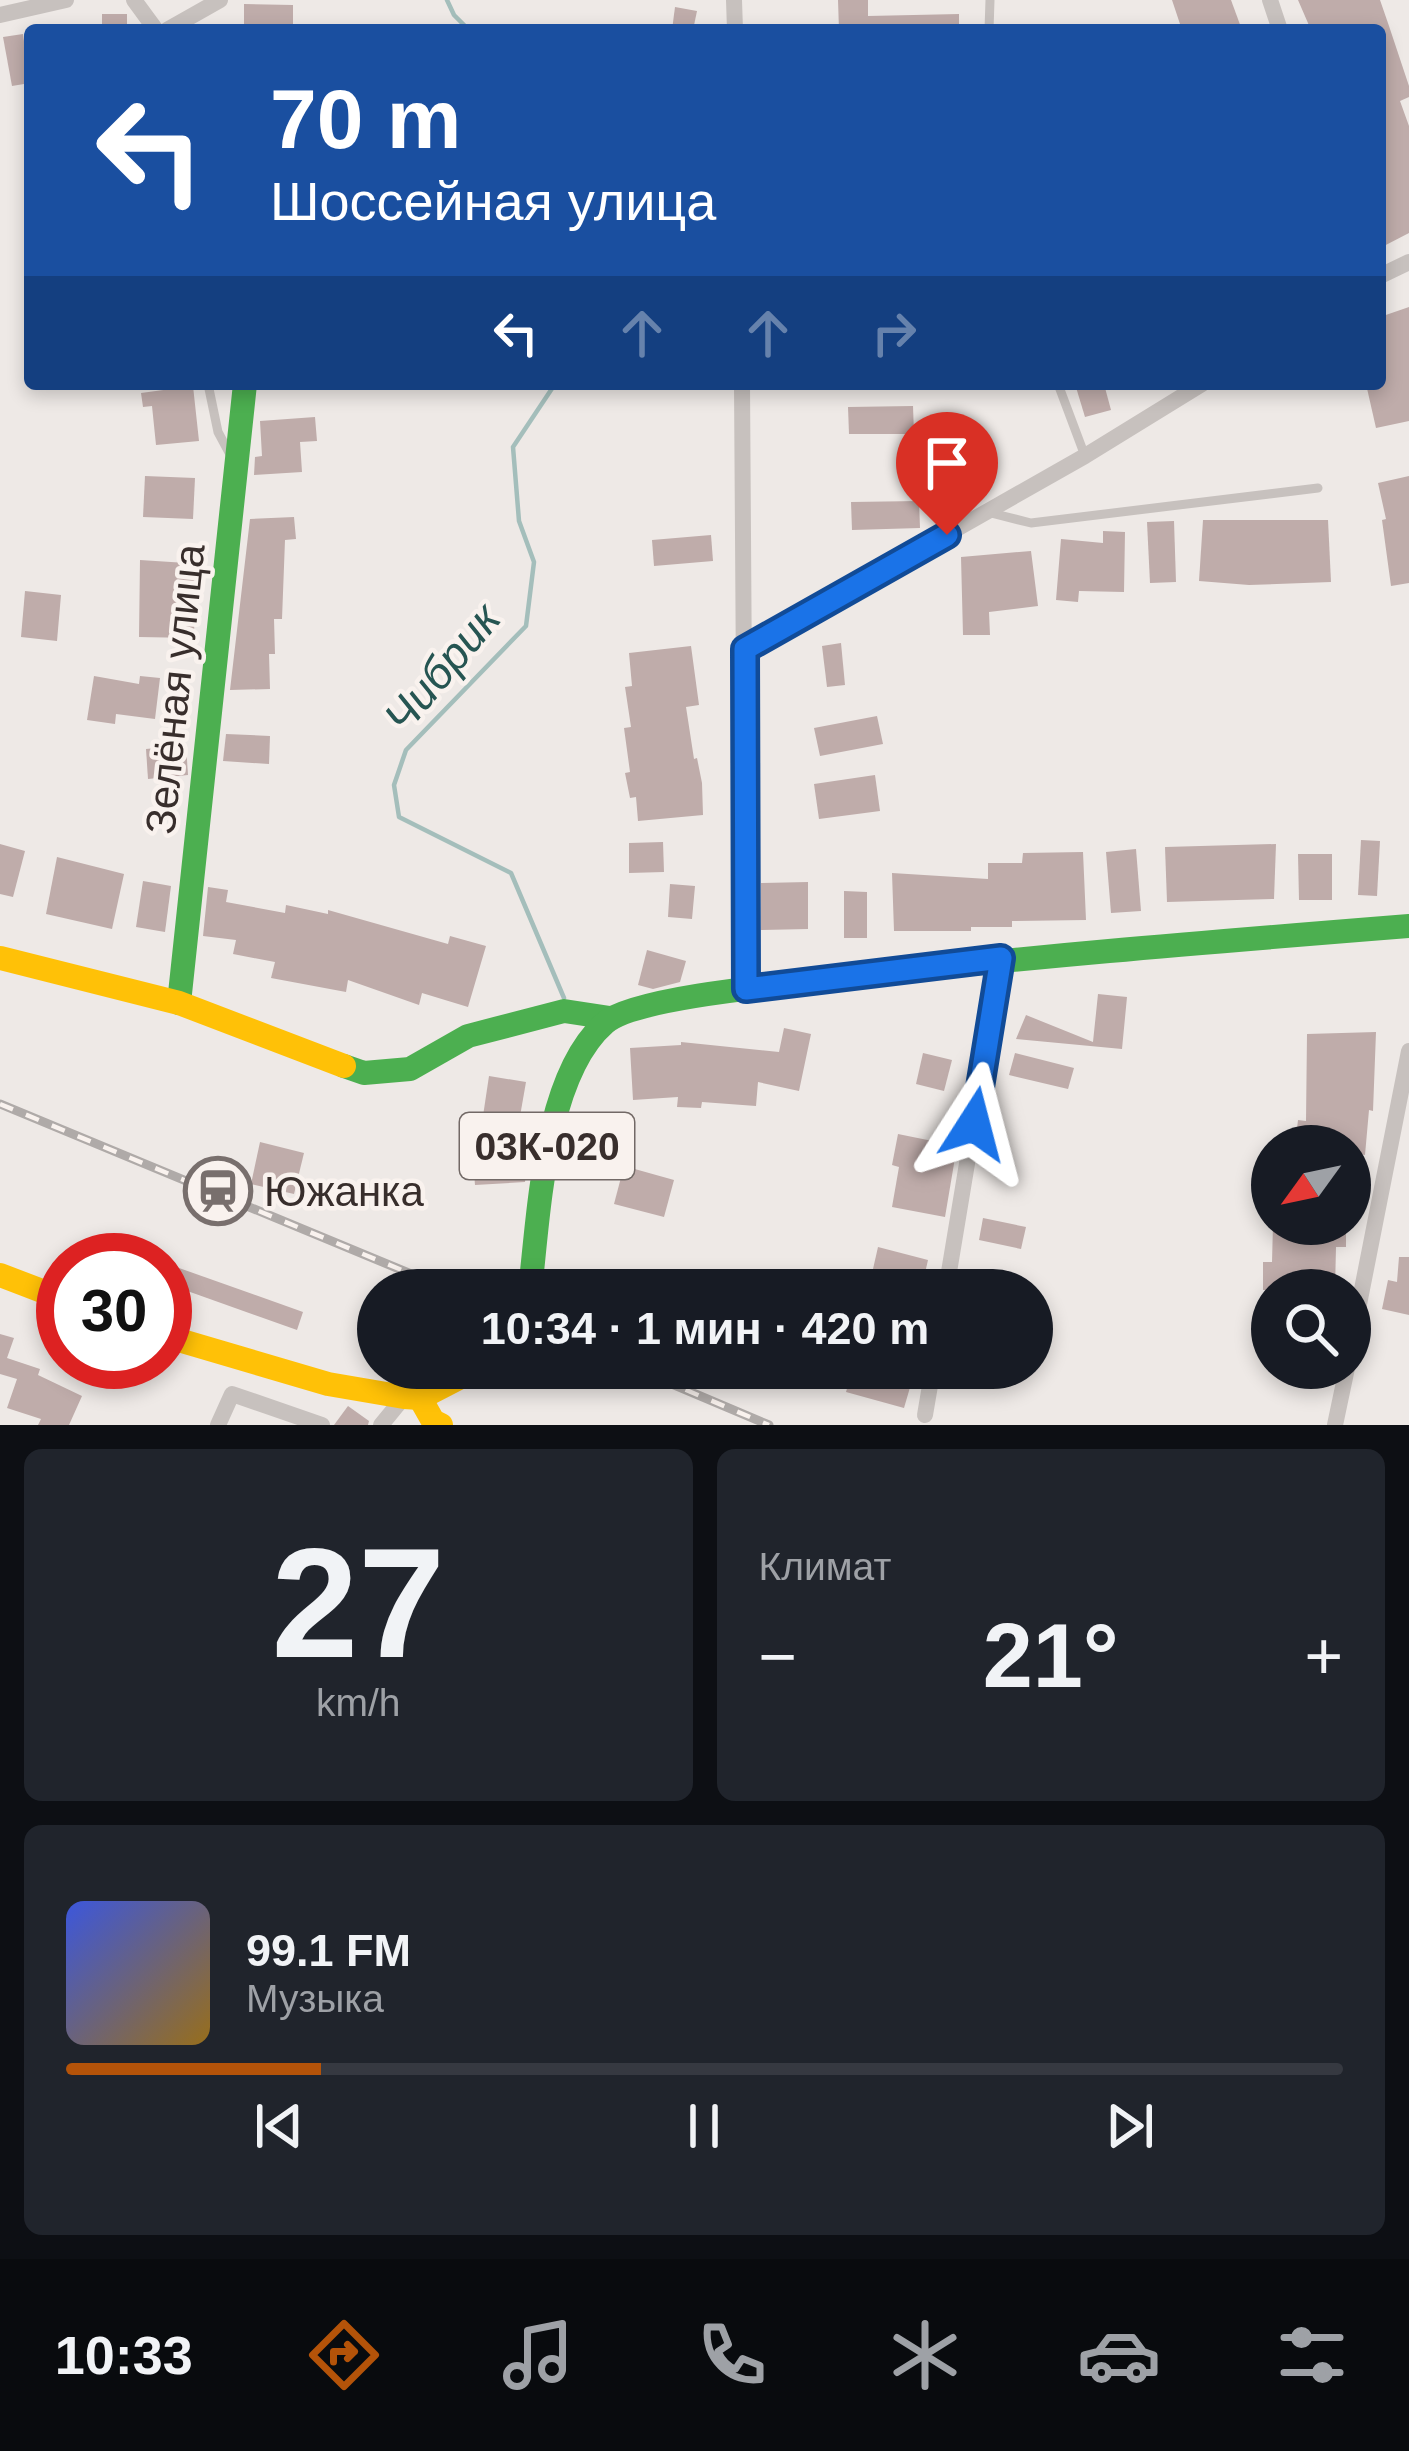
<!DOCTYPE html>
<html lang="ru">
<meta charset="utf-8">
<style>
:root{--surface:#171b24;--page:#20242c;--text:#f1f3f6;--muted:#9ea1a6;--line:#363941;--accent:#b45309}
body{margin:0;font-family:Helvetica,sans-serif;background:var(--page);color:var(--text);height:100vh;display:flex;flex-direction:column;font-size:45px;white-space:nowrap}
*{box-sizing:border-box;margin:0}
p{font-size:39px;color:var(--muted)}
.icon{flex:none;width:66px;height:66px;fill:none;stroke:currentColor;stroke-width:2;stroke-linecap:round;stroke-linejoin:round}
.map{position:relative;height:1425px;overflow:hidden}
.sheet{display:flex;flex-direction:column;gap:24px;padding:24px;background:#0d0f14;flex:1}
.sheet>*{flex:none}
.banner{position:absolute;left:24px;top:24px;width:1362px;height:366px;border-radius:12px;box-shadow:0 6px 18px #0003;background:#1a4fa0;color:#fff;overflow:hidden}
.needle{width:78px;rotate:237deg}
.controls{position:absolute;left:1251px;top:1125px;display:grid;gap:24px}
.controls a{display:grid;place-items:center;width:120px;height:120px;border-radius:50%;background:var(--surface);box-shadow:0 6px 18px #0003;font-size:60px}
.speed{position:absolute;left:36px;top:1233px;display:flex;gap:24px;font-size:60px;font-weight:700;text-align:center}
.speed>*{display:grid;place-content:center;width:156px;height:156px;border-radius:50%;background:var(--surface);box-shadow:0 6px 18px #0003;line-height:1}
.speed .limit{border:18px solid #d22;background:#fff;color:#111}
.pin{position:absolute;display:grid;place-items:center;width:102px;height:102px;color:#fff;margin:-123px -51px;border-radius:50% 50% 50% 0;rotate:-45deg;box-shadow:0 0 12px #0007}
.pin .icon{rotate:45deg}
.me{position:absolute;width:132px;margin:-66px;rotate:9deg;stroke-linejoin:round;filter:drop-shadow(0 0 9px #0008)}
.turn{display:flex;align-items:center;gap:42px;height:252px;padding:0 48px;font-size:54px}
.turn .icon{width:156px;height:156px;stroke-width:2.5}
.turn b{display:block;font-size:84px;line-height:102px}
.lanes{display:flex;align-items:center;height:114px;padding:0 48px;background:#0003;justify-content:center;gap:60px;direction:ltr}
.lanes .off{opacity:.35}
.big{font-size:90px;font-weight:700;line-height:1.1}
.sheet .card{flex:1;display:flex;flex-direction:column;justify-content:center;gap:18px;min-width:0;padding:0 42px;border-radius:18px;background:var(--page)}
.sheet .dial{align-items:center;gap:0}
.dial b{font-size:156px;line-height:1}
.song{display:flex;align-items:center;gap:36px}
.cover{width:144px;height:144px;border-radius:18px;background:linear-gradient(135deg,hsl(230 70% 55%),hsl(40 70% 35%))}
.played{height:12px;border-radius:6px;background:linear-gradient(90deg,var(--accent) 20%,var(--line) 20%)}
.keys{display:flex;justify-content:space-around;direction:ltr}
.heat{display:flex;justify-content:space-between;align-items:center;font-size:66px;direction:ltr}
.sheet .tiles{flex:1;display:grid;gap:24px;grid-template-columns:1fr 1fr}
.card:last-child{grid-column:span 2}
.trip{position:absolute;left:357px;top:1269px;width:696px;height:120px;border-radius:60px;background:var(--surface);box-shadow:0 6px 18px #0003;font-weight:700;line-height:120px;text-align:center}
.dock{display:flex;height:192px;justify-content:space-around;align-items:center;background:#090b0e;color:var(--muted)}
.dock .icon{width:84px;height:84px}
.dock .current{color:var(--accent)}
.dock b{font-size:54px;color:var(--text)}
.map>svg:first-child{display:block}
</style>
<div class="map">
<svg width="1409" height="1425" viewBox="0 0 1409 1425">
<rect width="100%" height="100%" fill="#eee9e6"/>
<g fill="none" stroke-linecap="round" stroke-linejoin="round">
<g stroke="#a4bebb" stroke-width="4.5">
<path d="M447,0l7,15 15,15"/>
<path d="M555,384l-42,63 6,74 15,41 -8,64 -120,124 -12,35 5,32 112,56 53,125"/>
</g>
</g>
<g fill="#bfacaa">
<path d="M838,0h30v16l91,-2v16h-120z"/>
<path d="M1172,0h59l11,30h-60z"/>
<path d="M1298,0h82l9,26 20,60v11l-9,4 9,25v107l-29,15v-218h-69z"/>
<path d="M244,4l49,1v23h-49z"/>
<path d="M675,7l22,4 -4,19h-21z"/>
<rect x="102" y="14" width="25" height="16"/>
<path d="M23,34l7,49 -18,3 -9,-49z"/>
<path d="M1409,307v114l-33,7 -10,-44h14v-67z"/>
<path d="M1075,384h29l7,26 -26,7z"/>
<path d="M193,386l6,55 -43,4 -4,-39 -9,1 -2,-14z"/>
<path d="M913,406l1,28h-65l-1,-27z"/>
<path d="M315,417l2,24 -17,1 2,30 -48,3 1,-18 7,-1 -2,-35z"/>
<path d="M145,476l50,2 -2,41 -50,-2z"/>
<path d="M1409,476v107l-18,3 -9,-66 4,-1 -8,-36z"/>
<path d="M919,501l1,27 -68,2 -1,-28z"/>
<path d="M294,517l2,22 -11,1 -3,79h-8l1,35h-6l1,35 -40,1 20,-171z"/>
<path d="M1203,520h125l3,62 -82,3 -50,-4z"/>
<path d="M1174,521l2,61 -26,1 -3,-61z"/>
<path d="M1103,531l22,1 -1,60 -45,-1 -1,11 -22,-2 5,-61 42,4z"/>
<path d="M711,535l2,26 -59,5 -2,-26z"/>
<path d="M1031,551l7,55 -49,6 1,23h-27l-2,-78z"/>
<path d="M140,560l62,4 -1,24h-6l-1,50 -55,-1z"/>
<path d="M25,591l36,4 -4,46 -36,-4z"/>
<path d="M841,643l4,42 -18,2 -5,-41z"/>
<path d="M691,646l8,59 -13,2 8,52 3,-1 5,25 1,32 -65,6 -2,-24 -6,1 -5,-25 5,-1 -6,-44 7,-1 -6,-40 7,-1 -3,-33z"/>
<path d="M94,676l45,8 1,-8 20,2 -5,41 -39,-5 -1,10 -28,-4z"/>
<path d="M877,716l6,28 -63,12 -6,-28z"/>
<path d="M226,734l44,2 -1,28 -46,-3z"/>
<path d="M186,745l2,30 -40,4 -2,-30z"/>
<path d="M875,775l5,36 -61,8 -5,-35z"/>
<path d="M1361,840l19,1 -3,55 -19,-1z"/>
<path d="M663,842l1,30 -35,1v-30z"/>
<path d="M0,844l25,7 -12,46 -13,-3z"/>
<path d="M1276,844l-2,55 -107,3 -2,-55z"/>
<path d="M1136,849l5,62 -30,2 -5,-61z"/>
<path d="M1083,852l3,68 -74,1v6h-41v4h-77l-2,-58 96,6v-16h34l1,-10z"/>
<path d="M1298,854h34v46h-33z"/>
<path d="M57,857l67,17 -12,55 -66,-15z"/>
<path d="M143,881l28,5 -6,46 -29,-5z"/>
<path d="M808,882v47l-47,1v-47z"/>
<path d="M670,884l25,2 -3,33 -24,-2z"/>
<path d="M208,887l20,3 -2,12 59,11 1,-8 42,9v-4l120,34 2,-8 36,10 -18,61 -46,-14 -3,12 -71,-25 -2,12 -75,-14 4,-16 -42,-8 3,-14 -33,-4z"/>
<path d="M844,891l23,1v46h-23z"/>
<path d="M647,950l39,11 -6,21 -27,7 -15,-4z"/>
<path d="M1098,994l29,3 -5,52 -106,-10 10,-24 67,27z"/>
<path d="M784,1028l27,6 -12,57 -41,-9 -2,24 -54,-4 -1,6 -24,-1 1,-10 -45,3 -3,-52 51,-3v-3l98,10z"/>
<path d="M1376,1032l-3,79 -4,-1 -4,45 -15,-2v-7h-55l3,-26 8,1 1,-87z"/>
<path d="M923,1053l29,7 -8,31 -28,-7z"/>
<path d="M1015,1053l59,15 -6,21 -59,-14z"/>
<path d="M489,1076l37,6 -7,40 -36,-6z"/>
<path d="M898,1134l59,12 -12,71 -53,-10 7,-40 -7,-2z"/>
<path d="M260,1142l44,11 -10,41 -43,-10z"/>
<path d="M530,1143l-5,39 -50,3 -3,-38z"/>
<path d="M624,1166l50,14 -10,37 -50,-13z"/>
<path d="M983,1218l43,9 -5,22 -42,-9z"/>
<path d="M1273,1224h73v23h-10l-1,43h-72v-28h9z"/>
<path d="M878,1247l50,13 -5,22 -50,-13z"/>
<path d="M1399,1257h10v58l-27,-6 6,-29 9,2z"/>
<path d="M165,1263l138,49 -6,18 -132,-47z"/>
<path d="M0,1334l14,4 -7,20 33,11 -2,6 44,21 -13,29h-31l3,-6 -34,-11 10,-29 -17,-5z"/>
<path d="M853,1368l58,16 -7,24 -58,-16z"/>
<path d="M965,1368h38l-5,14z"/>
<path d="M348,1406l21,15 -1,4h-34z"/>
</g>
<g fill="none" stroke-linecap="round" stroke-linejoin="round">
<g stroke="#c7c1be" stroke-width="9">
<path d="M989,30l1,-30"/>
<path d="M208,384l10,48 14,26"/>
<path d="M1058,384l27,72"/>
<path d="M991,513l40,10 287,-35"/>
</g>
<g stroke="#c7c1be" stroke-width="16">
<path d="M134,0l22,30"/>
<path d="M734,0l1,30"/>
<path d="M1270,0l10,30"/>
<path d="M0,15l66,-15"/>
<path d="M167,30l53,-30"/>
<path d="M1380,276l29,-14"/>
<path d="M742,384l4,605"/>
<path d="M745,649l340,-193 117,-72"/>
<path d="M946,1290l55,-331"/>
<path d="M1350,1350l59,-299"/>
<path d="M925,1415l8,-47"/>
<path d="M218,1425l14,-31 90,31"/>
<path d="M381,1425l23,-28"/>
<path d="M1335,1425l12,-57"/>
</g>
<g stroke="#4caf50" stroke-width="24">
<path d="M179,1003l66,-619"/>
<path d="M344,1066l20,7 46,-4 58,-33 96,-25 46,7"/>
<path d="M530,1290c9,-76 14,-214 75,-267 27,-24 164,-37 204,-41 200,-24 400,-40 600,-56"/>
</g>
<g stroke="#ffc107" stroke-width="24">
<path d="M0,958l179,45 165,63"/>
<path d="M0,1275l63,24"/>
<path d="M165,1336l163,48 76,13 16,1 58,-30"/>
<path d="M420,1398l13,23 8,4"/>
</g>
<g stroke="#afaaa8" stroke-width="9">
<g id="rail">
<path d="M0,1104l450,186"/>
<path d="M634,1368l135,57"/>
</g>
</g>
<use href="#rail" stroke="#f9f2ee" stroke-width="4.5" stroke-dasharray="14" stroke-linecap="butt"/>
</g>
<g fill="none" stroke-linecap="round" stroke-linejoin="round">
<g stroke="#114b97" stroke-width="30">
<path id="route" d="M947,535l-202,114 1,340 255,-31 -27,166"/>
</g>
<use href="#route" stroke="#1a73e8" stroke-width="21"/>
</g>
<defs>
<g id="station-ring" transform="scale(3.45)"><circle r="9.5" fill="#f9f2ee" stroke="#786f6d" stroke-width="1.5"/><path d="M-3-6H3Q5-6 5-4V2Q5 4 3 4L4.5 6H3L1.5 4h-3L-3 6H-4.5L-3 4Q-5 4-5 2V-4Q-5-6-3-6ZM-3.5-4v3h7v-3ZM-3.5 1v1.5H-2V1ZM2 1v1.5H3.5V1Z" fill="#786f6d"/></g>
</defs>
<g fill-rule="evenodd">
<use href="#station-ring" x="218" y="1191"/>
</g>
<g text-anchor="middle" dominant-baseline="central" stroke-width="9" stroke-linejoin="round" paint-order="stroke">
<rect fill="#f9f2ee" stroke="#726966" stroke-width="3" x="460" y="1113" width="174" height="66" rx="9"/>
<g font-size="39" font-weight="bold" fill="#382e2c">
<text x="547" y="1146">03К-020</text>
</g>
<g font-size="42" fill="#382e2c" stroke="#f9f2ee">
<text transform="translate(175 689) rotate(-84)">Зелёная улица</text>
</g>
<g font-size="42" fill="#382e2c" stroke="#f9f2ee" text-anchor="start">
<text x="264" y="1191">Южанка</text>
</g>
<g font-size="45" font-style="italic" fill="#265552" stroke="#f9f2ee">
<text transform="translate(442 668) rotate(-50)">Чибрик</text>
</g>
</g>
</svg>
<div class="controls">
<a><svg class="needle" viewBox="-14 -14 28 28"><path d="M0-13l5 13h-10z" fill="#e53935"/><path d="M0 13l5-13h-10z" fill="#9ea1a6"/></svg></a>
<a><svg class="icon" aria-label="search" viewBox="0 0 24 24"><circle cx="10" cy="10" r="6"/><path d="M15 15l6 6"/></svg></a>
</div>
<div class="speed"><div class="limit">30</div></div>
<div class="pin" style="left:947px;top:535px;background:#d93025"><svg class="icon" aria-label="arrive" viewBox="0 0 24 24"><path d="M6 21V4h12l-3 4 3 4H6"/></svg></div>
<svg class="me" style="left:974px;top:1124px" viewBox="-20 -20 40 40"><path d="M0-17L14 15 0 8-14 15z" fill="#1a73e8" stroke="#fff" stroke-width="4"/></svg>
<div class="trip">10:34 · 1 мин · 420 m</div>
<div class="banner">
<div class="turn"><svg class="icon" aria-label="left" viewBox="0 0 24 24"><path d="M17 20v-9H6M10 6l-5 5 5 5"/></svg><div><b>70 m</b>Шоссейная улица</div></div>
<div class="lanes"><svg class="icon" aria-label="left" viewBox="0 0 24 24"><path d="M17 20v-9H6M10 6l-5 5 5 5"/></svg><svg class="icon off" aria-label="ahead" viewBox="0 0 24 24"><path d="M12 20V5M6 11l6-6 6 6"/></svg><svg class="icon off" aria-label="ahead" viewBox="0 0 24 24"><path d="M12 20V5M6 11l6-6 6 6"/></svg><svg class="icon off" aria-label="right" viewBox="0 0 24 24"><path d="M7 20v-9h11M14 6l5 5-5 5"/></svg></div>
</div>
</div>
<section class="sheet">
<div class="tiles">
<div class="card dial"><b>27</b><p>km/h</p></div>
<div class="card"><p>Климат</p>
<div class="heat"><a>−</a><b class="big">21°</b><a>+</a></div>
</div>
<div class="card">
<div class="song"><i class="cover"></i><div><b>99.1 FM</b><p>Музыка</p></div></div>
<div class="played"></div>
<div class="keys"><svg class="icon" aria-label="previous" viewBox="0 0 24 24"><path d="M18 5L8 12l10 7zM5 5v14"/></svg><svg class="icon" aria-label="pause" viewBox="0 0 24 24"><path d="M8 5v14M16 5v14"/></svg><svg class="icon" aria-label="next" viewBox="0 0 24 24"><path d="M6 5l10 7-10 7zM19 5v14"/></svg></div>
</div>
</div>
</section>
<nav class="dock">
<b>10:33</b>
<svg class="icon current" aria-label="directions" viewBox="0 0 24 24"><path d="M12 3l9 9-9 9-9-9zM9 14v-3h6M13 9l2 2-2 2"/></svg>
<svg class="icon" aria-label="music" viewBox="0 0 24 24"><path d="M9 18V5l10-2v13"/><circle cx="6" cy="18" r="3"/><circle cx="16" cy="16" r="3"/></svg>
<svg class="icon" aria-label="phone" viewBox="0 0 24 24"><path d="M5 4h4l2 5-3 2q2 4 5 5l2-3 5 2v4C11 20 4 13 5 4z"/></svg>
<svg class="icon" aria-label="climate" viewBox="0 0 24 24"><path d="M12 3v18M4 7l16 10M4 17L20 7"/></svg>
<svg class="icon" aria-label="car" viewBox="0 0 24 24"><path d="M5 17H2v-5l4-1 3-4h7l3 4 3 1v5h-3M9 17h6M6 11h13"/><circle cx="7" cy="17" r="2"/><circle cx="17" cy="17" r="2"/></svg>
<svg class="icon" aria-label="filters" viewBox="0 0 24 24"><path d="M4 7h16M4 17h16"/><circle cx="9" cy="7" r="2"/><circle cx="15" cy="17" r="2"/></svg>
</nav>
